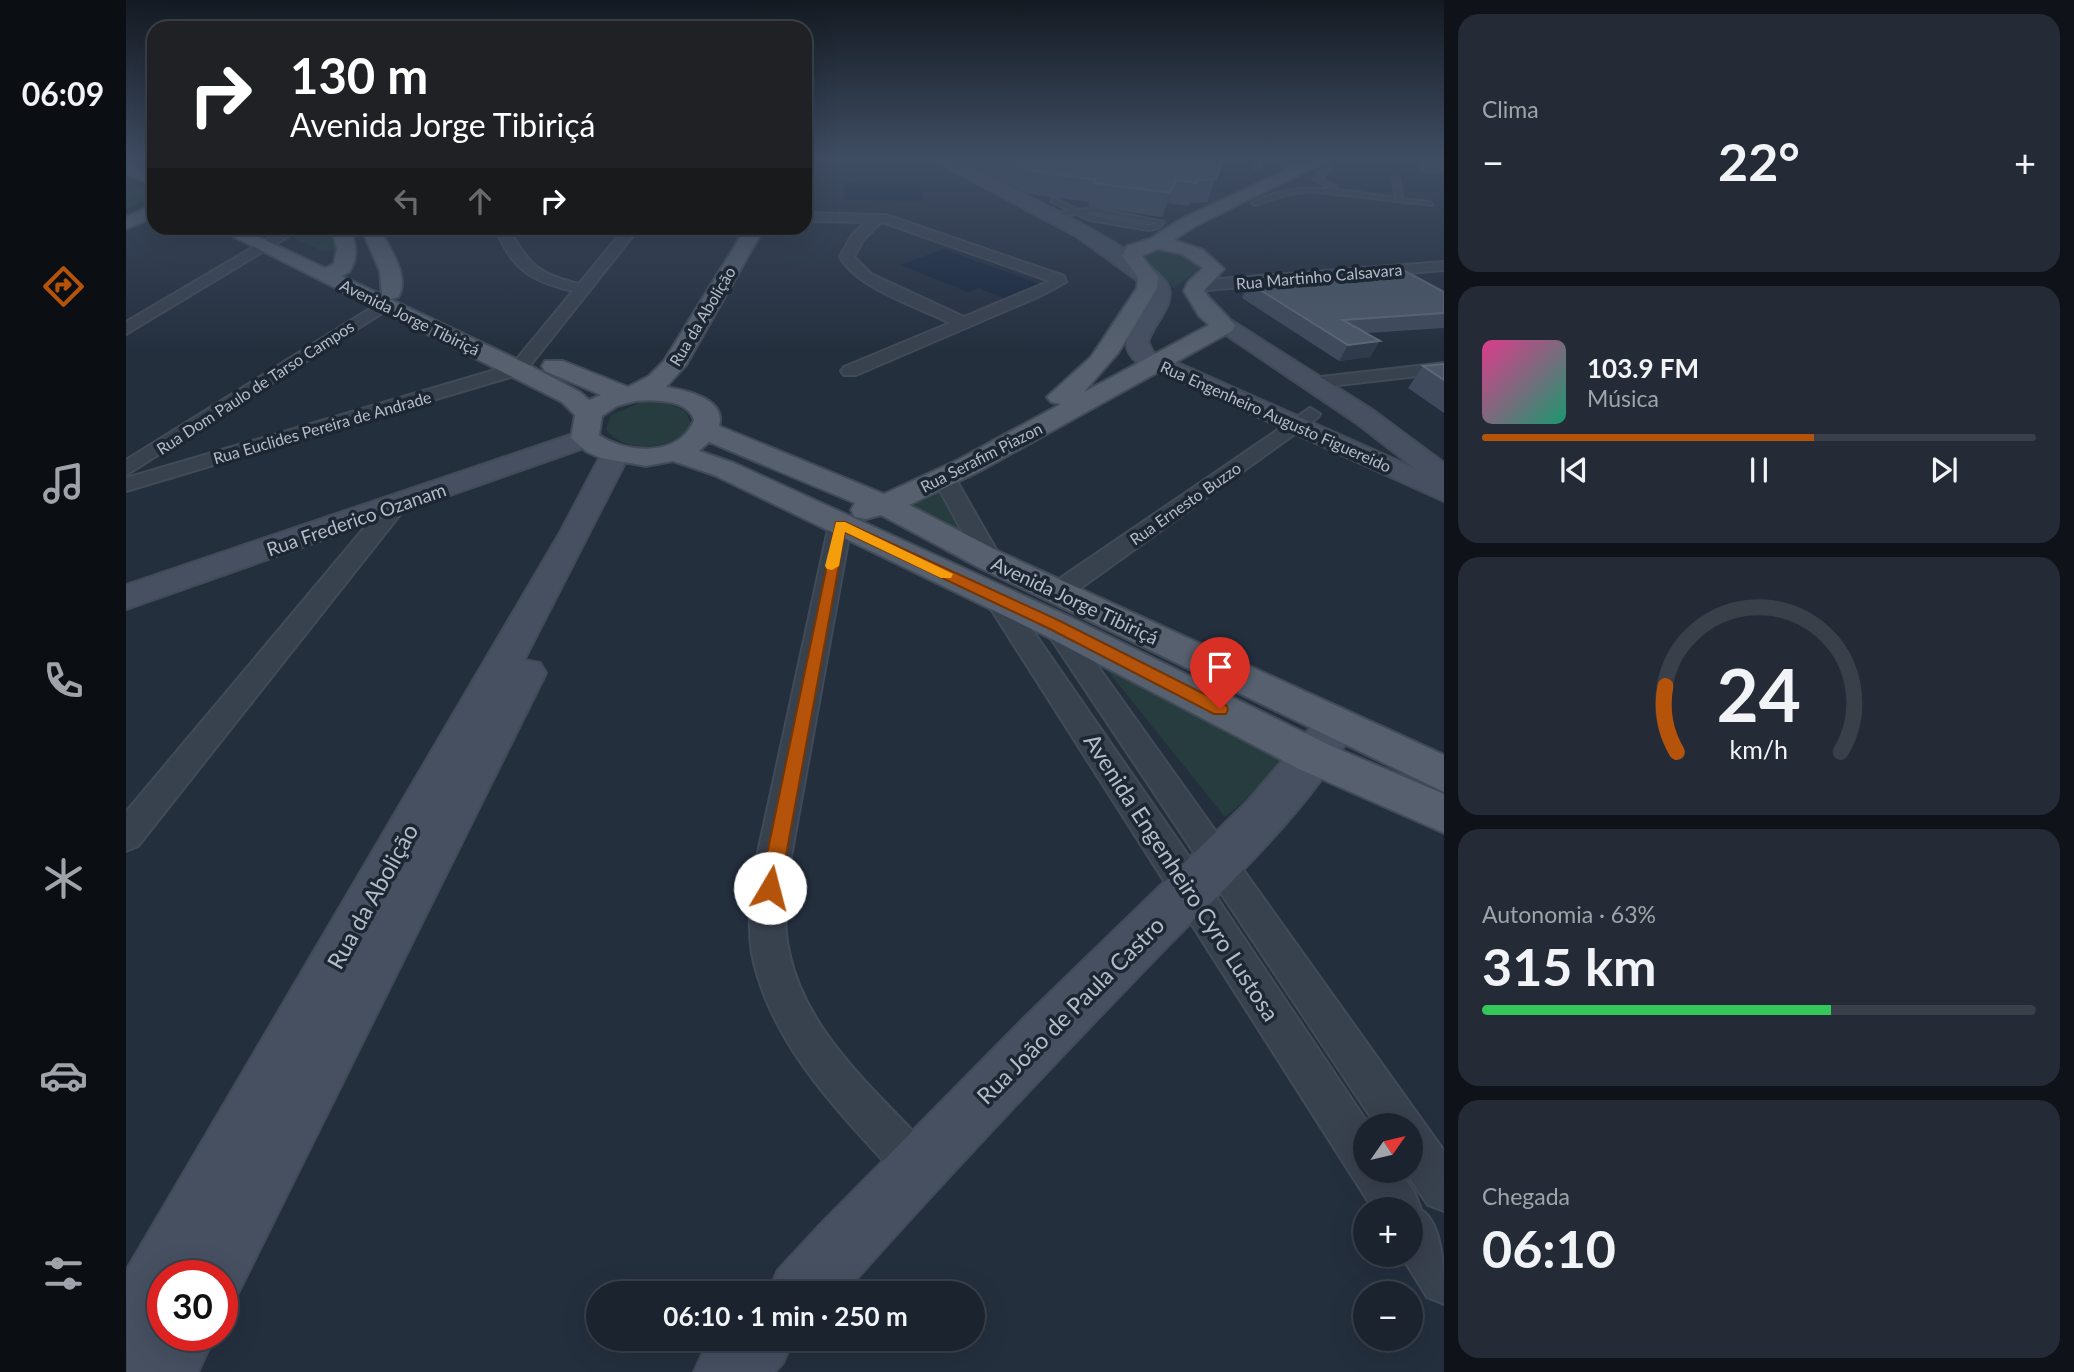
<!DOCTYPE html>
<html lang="pt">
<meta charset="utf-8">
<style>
:root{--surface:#1b232e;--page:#242b36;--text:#f1f3f6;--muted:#a0a4aa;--line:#39404a;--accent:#b45309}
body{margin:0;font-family:Lato,sans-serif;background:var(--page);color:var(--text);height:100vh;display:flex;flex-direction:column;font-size:26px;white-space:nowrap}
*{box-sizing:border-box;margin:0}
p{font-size:23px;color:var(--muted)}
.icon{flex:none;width:38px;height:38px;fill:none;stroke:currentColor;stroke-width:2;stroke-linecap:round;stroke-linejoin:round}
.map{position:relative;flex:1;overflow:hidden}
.drawer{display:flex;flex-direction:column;gap:14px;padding:14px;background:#0f1319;width:630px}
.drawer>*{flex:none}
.top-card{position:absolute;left:21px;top:21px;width:665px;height:214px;border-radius:21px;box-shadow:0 7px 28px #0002,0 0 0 2px var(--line);background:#202124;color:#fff;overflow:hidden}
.needle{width:46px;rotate:56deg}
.tools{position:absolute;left:1227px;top:1113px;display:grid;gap:14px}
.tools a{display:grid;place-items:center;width:70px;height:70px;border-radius:50%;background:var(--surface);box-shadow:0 7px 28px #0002,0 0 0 2px var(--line);font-size:35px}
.speed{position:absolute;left:21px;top:1260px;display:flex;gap:14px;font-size:35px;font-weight:700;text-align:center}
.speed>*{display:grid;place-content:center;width:91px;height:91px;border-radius:50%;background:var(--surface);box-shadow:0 7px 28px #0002,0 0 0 2px var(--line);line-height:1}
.speed .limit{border:10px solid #d22;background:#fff;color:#111}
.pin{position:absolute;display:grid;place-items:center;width:60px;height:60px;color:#fff;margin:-72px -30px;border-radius:50% 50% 50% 0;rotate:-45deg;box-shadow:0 0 7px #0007}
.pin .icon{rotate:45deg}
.me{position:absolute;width:77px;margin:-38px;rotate:8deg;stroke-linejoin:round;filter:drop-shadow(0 0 5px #0008)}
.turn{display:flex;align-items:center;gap:24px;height:147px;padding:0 28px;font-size:32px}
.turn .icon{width:91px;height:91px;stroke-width:2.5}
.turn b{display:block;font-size:49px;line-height:60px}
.lanes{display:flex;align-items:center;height:66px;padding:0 28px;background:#0003;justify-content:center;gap:35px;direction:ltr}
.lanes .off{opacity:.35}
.big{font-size:52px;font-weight:700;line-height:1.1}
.drawer .card{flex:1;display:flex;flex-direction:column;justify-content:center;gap:10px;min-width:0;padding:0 24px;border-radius:21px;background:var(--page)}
.drawer .dial{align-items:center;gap:0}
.dial svg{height:182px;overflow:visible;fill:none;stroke:var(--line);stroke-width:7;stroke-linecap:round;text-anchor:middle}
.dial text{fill:var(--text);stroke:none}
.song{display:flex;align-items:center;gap:21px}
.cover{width:84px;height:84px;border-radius:10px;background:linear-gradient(135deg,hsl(330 70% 55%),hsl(160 70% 35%))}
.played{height:7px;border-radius:4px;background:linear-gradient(90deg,var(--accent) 60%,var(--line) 60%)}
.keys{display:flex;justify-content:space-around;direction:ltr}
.heat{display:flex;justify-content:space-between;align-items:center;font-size:38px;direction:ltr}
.charge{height:10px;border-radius:5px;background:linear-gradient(90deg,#34c759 63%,var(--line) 0)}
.trip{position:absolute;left:460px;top:1281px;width:399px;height:70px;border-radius:35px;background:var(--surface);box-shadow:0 7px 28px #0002,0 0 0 2px var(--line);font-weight:700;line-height:70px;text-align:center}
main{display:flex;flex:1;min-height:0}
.tabs{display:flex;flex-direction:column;width:126px;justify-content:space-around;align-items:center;background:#0b0e12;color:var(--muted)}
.tabs .icon{width:49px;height:49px}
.tabs .selected{color:var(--accent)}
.tabs b{font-size:32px;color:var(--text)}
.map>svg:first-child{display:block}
</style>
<main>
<nav class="tabs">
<b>06:09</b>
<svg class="icon selected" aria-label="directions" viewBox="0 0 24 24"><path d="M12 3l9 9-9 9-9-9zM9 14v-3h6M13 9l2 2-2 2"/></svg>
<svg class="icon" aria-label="music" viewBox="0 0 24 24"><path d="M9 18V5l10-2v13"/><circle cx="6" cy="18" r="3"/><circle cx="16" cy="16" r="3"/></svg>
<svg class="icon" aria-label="phone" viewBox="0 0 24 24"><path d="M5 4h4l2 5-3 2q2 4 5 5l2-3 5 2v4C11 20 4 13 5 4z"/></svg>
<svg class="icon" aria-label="climate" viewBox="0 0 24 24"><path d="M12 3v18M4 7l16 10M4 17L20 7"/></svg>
<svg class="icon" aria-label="car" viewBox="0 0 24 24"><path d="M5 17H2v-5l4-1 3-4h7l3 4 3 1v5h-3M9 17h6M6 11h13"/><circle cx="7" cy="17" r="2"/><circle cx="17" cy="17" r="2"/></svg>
<svg class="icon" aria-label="filters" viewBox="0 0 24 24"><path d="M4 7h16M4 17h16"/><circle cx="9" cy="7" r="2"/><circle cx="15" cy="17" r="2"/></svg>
</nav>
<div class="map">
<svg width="1318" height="1372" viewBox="0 0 1318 1372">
<rect width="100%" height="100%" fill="#242f3e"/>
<g fill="#263c3f">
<path d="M679,159h114l9,5h-123z"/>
<path d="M28,183v13l-28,13v-17z"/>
<path d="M146,228h58l6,21 -12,3z"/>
<path d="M1033,250l21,3 18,11 1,5 -25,19 -31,-29 3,-6z"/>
<path d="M515,402l26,1 18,8 6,12c-14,28 -68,32 -85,6l5,-14z"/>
<path d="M808,484l29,53 -65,-34z"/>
<path d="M973,660l197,100 -71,57z"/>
</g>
<g fill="#17263c">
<path d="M717,182l75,1 7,18 -80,-1z"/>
<path d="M818,249l95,35 -33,15 -27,-11 -11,4 -68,-27z"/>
</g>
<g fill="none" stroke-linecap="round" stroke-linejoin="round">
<g stroke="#414a57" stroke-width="4">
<g id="lane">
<path d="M1129,159h6l-2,8 -3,2 -3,-2z"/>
<path d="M1142,159h8l25,12 -5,1z"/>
<path d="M1202,165l3,2 -10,12 15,8v2h-4l-18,-10z"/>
<path d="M1270,177l3,2 3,20 28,3 2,3 -122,-14 -25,4 -30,10 -3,-2c44,-25 96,-11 144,-5l-3,-19z"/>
<path d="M927,198l25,12 15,-2 71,14 -5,6 -10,2 -59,-10 -14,-6 -24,3 -2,-3 20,-3 -19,-10zM967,212l64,11 -8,3 -57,-10 -8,-3z"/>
</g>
</g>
<g stroke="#414a57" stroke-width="4">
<g id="street">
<path d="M679,213l81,2 178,61 2,6 -26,14 -184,79h-12l-3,-4 3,-4 106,-44c-32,-16 -93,-35 -110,-66l12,-22 14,-13 -61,-1zM754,223h5l165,58 -86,36 -93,-43 -17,-17 9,-17z"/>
<path d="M160,228h16l-176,106v-12z"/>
<path d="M370,228h12c20,36 30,46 71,56l46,-56h14l-115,145 -398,118v-13l386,-113 61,-74c-42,-10 -62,-22 -77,-63z"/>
<path d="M1318,262v8l-249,21 -8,-5 8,-5z"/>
<path d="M258,300l8,5 -2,3 -264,167v-15z"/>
<path d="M1318,363v10l-132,15 -9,-5 9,-5z"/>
<path d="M1184,408l10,6 -3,4 -250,180 -9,2 -9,-2 -3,-6 3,-6z"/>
<path d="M818,472l11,6 47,82 -4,5h-16l-4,-5 -45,-82z"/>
<path d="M268,500l8,2 3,5 -3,5 -264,334 -12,5v-39l260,-310z"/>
<path d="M714,518l8,2 3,5 -61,337c-4,30 -8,60 -1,90 16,80 89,141 142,198l7,15 -7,15 -15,7 -15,-7c-60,-66 -131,-135 -149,-227 -5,-31 0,-61 4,-91l73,-337 3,-5z"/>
<path d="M871,589l9,3 197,285 166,248h-4v46h35l15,22 6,17c23,14 23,65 23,94l-17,-7 -26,-42h9v-46h-37l-389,-611 4,-6z"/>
<path d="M929,616l9,3 380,532v60l-16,-6 -23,-34h5v-46h-34l-330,-494 -4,-6 4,-6z"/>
</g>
</g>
<g stroke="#414a57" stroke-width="4">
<g id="secondary">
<path d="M806,159h19c36,17 209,97 218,129 5,19 -17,37 -21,54l5,10 263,117 -61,-47 -142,-96 11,-7 8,2 142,90 70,52v38l-307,-139c-29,-25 13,-46 11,-74l-72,-52z"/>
<path d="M459,430l10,2 4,6 -4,6 -469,165v-24z"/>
<path d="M489,447l10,2 4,6 -105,205 16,3 6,10 -311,626 -13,5v-28h-59v59h52l-17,37h-71l-1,-101 435,-740 40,-76 4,-6z"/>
<path d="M1210,709l14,5 6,11c-44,84 -134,165 -200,233 -106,110 -211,221 -312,335h-76l10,-23 40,-43 205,-208 224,-217 75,-88z"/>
<path d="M587,1339h80l-10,24 -8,9h-81l11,-24z"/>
</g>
</g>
<g stroke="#414a57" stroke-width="4">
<g id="primary">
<path d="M1185,159h20l-136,67 -21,14 29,10 21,19 -20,22c9,13 22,22 31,35l-3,5 -254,141 -69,33 93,48 442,202v37l-466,-225 -97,-52 -15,4 -11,-2 -4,-7 4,-7 -146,-61 -10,9 35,12 334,153 261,129 115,49v39l-145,-64 -257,-135 -328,-159 -41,-14 -27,5 -45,-8 -14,-6 -16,-14 4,-23 -13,-13 -345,-174h22l86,40 9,-4 3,-16 -6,-20h18c7,15 10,29 0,44l-8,4 41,19 -2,-24 -19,-43h18c9,17 32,50 19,69l-8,2 137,65 53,28 9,8 12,-5 -56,-24 -3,-5 3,-5h18l65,26 21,-11 15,-15 82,-133h18l-78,137 -20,22c18,3 61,11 53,39l165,68 74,-34 103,-56 -10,-2 -4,-5 44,-40 46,-69 1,-11 -16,-21 5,-10 23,-7 33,-21zM1032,249l24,5 21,14 -15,14 -4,9 15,25 10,9 -125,67 34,-39 39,-65 1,-11 -16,-21zM510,401c18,-1 52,-2 58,19 -14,37 -68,34 -95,15l3,-19 15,-10z"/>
<path d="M0,164l28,10v11l-28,-11z"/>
<path d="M28,205v12l-28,12v-12z"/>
</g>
</g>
<use href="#lane" fill="#38414e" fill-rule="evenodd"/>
<use href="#street" fill="#38414e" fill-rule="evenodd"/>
<use href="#secondary" fill="#465061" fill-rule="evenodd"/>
<use href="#primary" fill="#56606e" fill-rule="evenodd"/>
</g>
<g fill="#3f4b5c">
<path d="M831,159h262l4,1 -16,42 -17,1 -2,3 -20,-3 -6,14 -74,-11 1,-4 -60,-8z"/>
<path d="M1293,159h25v16l-24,-3z"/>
<path d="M1123,283l195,9v36l-77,5 3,24 -31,4 -97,-63z"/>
<path d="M1318,364v49l-36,-25 15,-22z"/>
</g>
<g fill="#2f3b4b">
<path d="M1050,180l-8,23 -6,14 8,-24z"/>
<path d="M1254,341l-10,16 -31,4 9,-16z"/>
</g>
<g fill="#4b5868" stroke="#5c6777" stroke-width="2">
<path d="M881,159h212l4,1 -7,19 -18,1 -1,3 -21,-3 -6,13 -76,-10 2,-3 -62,-9z"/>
<path d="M1277,270l41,22v21l-101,7 37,21 -32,4 -99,-62z"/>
<path d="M1318,364v16l-21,-14z"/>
</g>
<linearGradient id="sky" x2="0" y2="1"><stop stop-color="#141a22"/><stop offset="0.45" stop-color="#3f4d63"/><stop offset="1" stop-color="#3f4d63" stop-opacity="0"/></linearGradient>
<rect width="1318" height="351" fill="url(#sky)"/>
<path fill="#b45309" stroke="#753606" stroke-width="2" d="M710,522h9l215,99 166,84 2,4 -2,5h-12l-164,-85 -205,-97 -65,356 -3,7 -7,2 -7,-2 -3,-7z"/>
<path fill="#f59e0b" d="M710,522h9l108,52 -2,4h-10l-96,-46 -6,34 -7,4 -5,-1 -2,-3z"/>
<g text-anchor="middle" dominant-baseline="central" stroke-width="7" stroke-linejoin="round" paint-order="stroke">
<g font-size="16" fill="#b4bcc9" stroke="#1d2633">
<text transform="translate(1193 276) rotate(-5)">Rua Martinho Calsavara</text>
<text transform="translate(576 316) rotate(-59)">Rua da Abolição</text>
<text transform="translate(284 317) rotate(26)">Avenida Jorge Tibiriçá</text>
<text transform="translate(129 387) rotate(-33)">Rua Dom Paulo de Tarso Campos</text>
<text transform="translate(1150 416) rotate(24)">Rua Engenheiro Augusto Figuereido</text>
<text transform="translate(196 427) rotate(-16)">Rua Euclides Pereira de Andrade</text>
<text transform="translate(855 457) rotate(-27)">Rua Serafim Piazon</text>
<text transform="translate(1059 503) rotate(-35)">Rua Ernesto Buzzo</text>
</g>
<g font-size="19" fill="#b4bcc9" stroke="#1d2633">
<text transform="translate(230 519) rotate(-19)">Rua Frederico Ozanam</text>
<text transform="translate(949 600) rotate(25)">Avenida Jorge Tibiriçá</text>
</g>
<g font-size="23" fill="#b4bcc9" stroke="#1d2633">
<text transform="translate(1056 877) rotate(57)">Avenida Engenheiro Cyro Lustosa</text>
<text transform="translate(246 896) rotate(-61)">Rua da Abolição</text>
<text transform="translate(944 1010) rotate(-45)">Rua João de Paula Castro</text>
</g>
</g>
</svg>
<div class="tools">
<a><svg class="needle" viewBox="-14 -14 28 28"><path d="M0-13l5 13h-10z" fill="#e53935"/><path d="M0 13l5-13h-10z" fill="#a0a4aa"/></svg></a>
<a>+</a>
<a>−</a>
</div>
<div class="speed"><div class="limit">30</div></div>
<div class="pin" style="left:1094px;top:709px;background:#d93025"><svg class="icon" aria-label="arrive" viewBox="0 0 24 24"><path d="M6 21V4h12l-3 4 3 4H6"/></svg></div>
<svg class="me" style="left:644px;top:888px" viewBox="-20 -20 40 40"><circle r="19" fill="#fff"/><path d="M0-13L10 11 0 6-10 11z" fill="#b45309"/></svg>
<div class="trip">06:10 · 1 min · 250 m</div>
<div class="top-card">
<div class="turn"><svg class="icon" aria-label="right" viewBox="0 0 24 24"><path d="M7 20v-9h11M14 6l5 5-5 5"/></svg><div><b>130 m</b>Avenida Jorge Tibiriçá</div></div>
<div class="lanes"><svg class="icon off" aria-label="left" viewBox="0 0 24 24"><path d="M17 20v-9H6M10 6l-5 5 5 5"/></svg><svg class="icon off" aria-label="ahead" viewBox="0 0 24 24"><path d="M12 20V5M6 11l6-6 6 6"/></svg><svg class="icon" aria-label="right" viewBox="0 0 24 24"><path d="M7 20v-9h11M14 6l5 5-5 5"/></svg></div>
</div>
</div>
<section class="drawer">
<div class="card"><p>Clima</p>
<div class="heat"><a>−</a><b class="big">22°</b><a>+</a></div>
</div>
<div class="card">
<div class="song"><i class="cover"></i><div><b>103.9 FM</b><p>Música</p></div></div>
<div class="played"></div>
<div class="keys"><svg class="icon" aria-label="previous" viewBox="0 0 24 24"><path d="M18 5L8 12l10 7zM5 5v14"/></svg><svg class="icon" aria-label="pause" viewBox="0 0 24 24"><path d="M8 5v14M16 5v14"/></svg><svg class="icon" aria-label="next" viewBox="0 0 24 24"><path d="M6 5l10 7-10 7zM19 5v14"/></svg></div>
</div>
<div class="card dial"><svg viewBox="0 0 100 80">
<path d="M14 69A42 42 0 1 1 86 69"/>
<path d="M14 69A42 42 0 0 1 9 40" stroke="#b45309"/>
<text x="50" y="56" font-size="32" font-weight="700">24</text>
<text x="50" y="72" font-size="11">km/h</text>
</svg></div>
<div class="card"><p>Autonomia · 63%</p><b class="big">315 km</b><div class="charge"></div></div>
<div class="card"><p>Chegada</p><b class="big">06:10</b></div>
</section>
</main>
